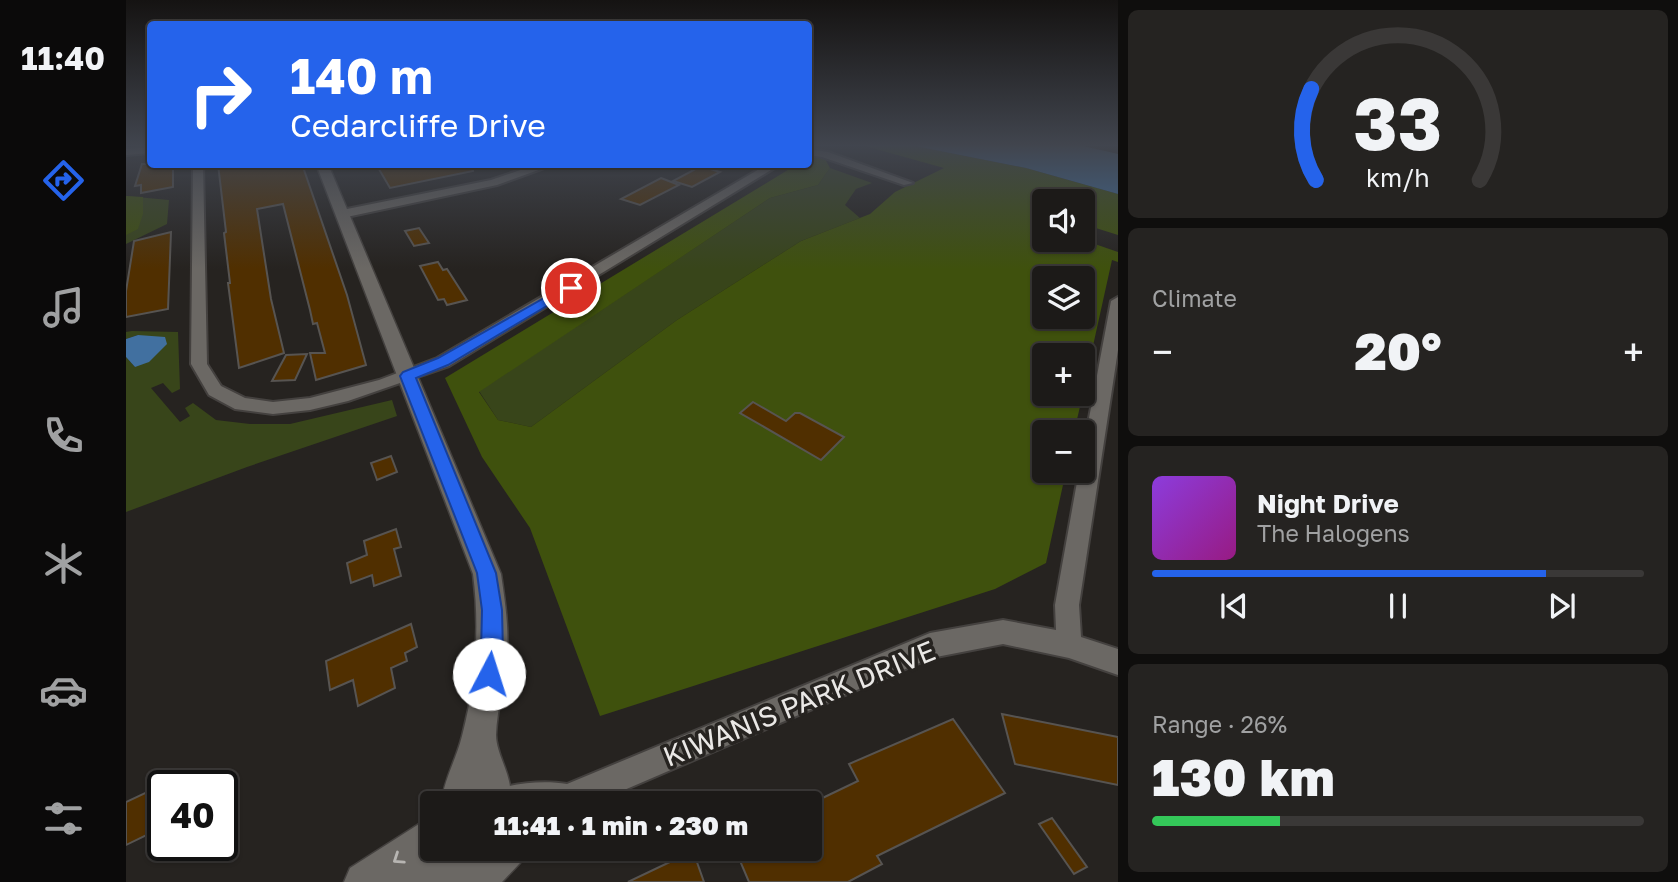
<!DOCTYPE html>
<meta charset="utf-8">
<style>
:root{--surface:#1c1a18;--page:#252321;--text:#f1f3f6;--muted:#a0a1a2;--line:#3a3837;--accent:#2563eb}
body{margin:0;font-family:"Golos Text",sans-serif;background:var(--page);color:var(--text);height:100vh;display:flex;flex-direction:column;font-size:26px;white-space:nowrap}
*{box-sizing:border-box;margin:0}
p{font-size:23px;color:var(--muted)}
.icon{flex:none;width:38px;height:38px;fill:none;stroke:currentColor;stroke-width:2;stroke-linecap:round;stroke-linejoin:round}
.map{position:relative;flex:1;overflow:hidden}
.details{display:flex;flex-direction:column;gap:10px;padding:10px;background:#0f0e0d;width:560px}
.details>*{flex:none}
.top-card{position:absolute;left:21px;top:21px;width:665px;height:147px;border-radius:7px;box-shadow:0 2px 5px #0004,0 0 0 2px var(--line);background:#2563eb;color:#fff;overflow:hidden}
.fabs{position:absolute;left:906px;top:189px;display:grid;gap:14px}
.fabs a{display:grid;place-items:center;width:63px;height:63px;border-radius:7px;background:var(--surface);box-shadow:0 2px 5px #0004,0 0 0 2px var(--line);font-size:35px}
.speed{position:absolute;left:21px;top:770px;display:flex;gap:14px;font-size:35px;font-weight:700;text-align:center}
.speed>*{display:grid;place-content:center;width:91px;height:91px;border-radius:50%;background:var(--surface);box-shadow:0 2px 5px #0004,0 0 0 2px var(--line);line-height:1}
.speed .limit{border:4px solid #111;border-radius:10px;background:#fff;color:#111}
.pin{position:absolute;display:grid;place-items:center;width:60px;height:60px;color:#fff;margin:-30px;border:4px solid #fff;border-radius:50%;box-shadow:0 2px 7px #0007}
.me{position:absolute;width:77px;margin:-38px;rotate:5deg;stroke-linejoin:round;filter:drop-shadow(0 0 5px #0008)}
.turn{display:flex;align-items:center;gap:24px;height:147px;padding:0 28px;font-size:32px}
.turn .icon{width:91px;height:91px;stroke-width:2.5}
.turn b{display:block;font-size:49px;line-height:60px}
.big{font-size:52px;font-weight:800;line-height:1.1}
.details .card{flex:1;display:flex;flex-direction:column;justify-content:center;gap:10px;min-width:0;padding:0 24px;border-radius:10px;background:var(--page)}
.details .dial{align-items:center;gap:0}
.dial svg{height:182px;overflow:visible;fill:none;stroke:var(--line);stroke-width:7;stroke-linecap:round;text-anchor:middle}
.dial text{fill:var(--text);stroke:none}
.song{display:flex;align-items:center;gap:21px}
.cover{width:84px;height:84px;border-radius:10px;background:linear-gradient(135deg,hsl(270 70% 55%),hsl(310 70% 35%))}
.played{height:7px;border-radius:4px;background:linear-gradient(90deg,var(--accent) 80%,var(--line) 80%)}
.keys{display:flex;justify-content:space-around;direction:ltr}
.heat{display:flex;justify-content:space-between;align-items:center;font-size:38px;direction:ltr}
.charge{height:10px;border-radius:5px;background:linear-gradient(90deg,#34c759 26%,var(--line) 0)}
.trip{position:absolute;left:294px;top:791px;width:402px;height:70px;border-radius:7px;background:var(--surface);box-shadow:0 2px 5px #0004,0 0 0 2px var(--line);font-weight:800;line-height:70px;text-align:center}
main{display:flex;flex:1;min-height:0}
.dock{display:flex;flex-direction:column;width:126px;justify-content:space-around;align-items:center;background:#0b0a0a;color:var(--muted)}
.dock .icon{width:49px;height:49px}
.dock .on{color:var(--accent)}
.dock b{font-size:32px;color:var(--text)}
.map>svg:first-child{display:block}
</style>
<main>
<nav class="dock">
<b>11:40</b>
<svg class="icon on" aria-label="directions" viewBox="0 0 24 24"><path d="M12 3l9 9-9 9-9-9zM9 14v-3h6M13 9l2 2-2 2"/></svg>
<svg class="icon" aria-label="music" viewBox="0 0 24 24"><path d="M9 18V5l10-2v13"/><circle cx="6" cy="18" r="3"/><circle cx="16" cy="16" r="3"/></svg>
<svg class="icon" aria-label="phone" viewBox="0 0 24 24"><path d="M5 4h4l2 5-3 2q2 4 5 5l2-3 5 2v4C11 20 4 13 5 4z"/></svg>
<svg class="icon" aria-label="climate" viewBox="0 0 24 24"><path d="M12 3v18M4 7l16 10M4 17L20 7"/></svg>
<svg class="icon" aria-label="car" viewBox="0 0 24 24"><path d="M5 17H2v-5l4-1 3-4h7l3 4 3 1v5h-3M9 17h6M6 11h13"/><circle cx="7" cy="17" r="2"/><circle cx="17" cy="17" r="2"/></svg>
<svg class="icon" aria-label="filters" viewBox="0 0 24 24"><path d="M4 7h16M4 17h16"/><circle cx="9" cy="7" r="2"/><circle cx="15" cy="17" r="2"/></svg>
</nav>
<div class="map">
<svg width="992" height="882" viewBox="0 0 992 882">
<rect width="100%" height="100%" fill="#262320"/>
<g fill="#38451a">
<path d="M704,168l42,15 -16,6 -11,16 15,13 -59,23 -124,79 -146,107 -33,-7 -19,-29 291,-193 48,-13z"/>
<path d="M0,196l43,4 -2,24 -41,20z"/>
<path d="M6,331l46,1 2,57 -8,4 -9,-10 -12,5 29,34 10,-6 -5,-8 8,-5 23,17 34,4h40l102,-24 5,16 -150,51 -121,45v-155l9,10 3,-32 -12,4v-7z"/>
</g>
<g fill="#3f510d" fill-rule="evenodd">
<path d="M683,146l10,2 11,20 -12,17 -48,13 -291,194 19,28 33,7 146,-107 124,-79 69,-27 25,-22 49,-24 -79,-22h50l111,22 92,26v41l-35,-11v-23h-38v39h38v-10l9,13 26,9v10l-6,-2 -29,131v-36h-38v39h38l-9,38h-29v39h21l-20,92 -51,26 -395,127 -70,-188 -48,-71 -37,-79 351,-213 12,-1zM919,278h38v39h-38z"/>
<path d="M0,196l17,1v17l-5,15 -12,6z"/>
</g>
<g fill="#4170a0">
<path d="M789,146h168l35,8v40l-92,-26z"/>
<path d="M12,335l27,2 2,7 -18,18 -14,5 -9,-10v-18z"/>
</g>
<g fill="#502f00" stroke="#575451" stroke-width="2">
<path d="M16,164h31v23l-32,6v-8l-6,1z"/>
<path d="M92,164h84l45,131 19,70 -50,15 -6,-27h15l-8,-30 -4,1 -3,-14 -27,-106 -26,5 14,90 13,54 -45,15 -11,-85h2l-6,-50 2,-1z"/>
<path d="M250,164h96l1,7 -83,17z"/>
<path d="M575,166l19,6 -28,15 -19,-6z"/>
<path d="M535,178l18,7 -39,20 -19,-6z"/>
<path d="M293,228l10,15 -15,3 -9,-15z"/>
<path d="M45,232l-3,77 -42,8v-26l8,-50z"/>
<path d="M312,262l5,8 4,-1 20,31 -20,5 -3,-6 -6,1 -18,-34z"/>
<path d="M181,354l-12,26 -23,1 14,-26z"/>
<path d="M627,402l33,19 9,-8h5l44,24 -23,23 -81,-47z"/>
<path d="M265,456l6,16 -20,8 -6,-17z"/>
<path d="M270,529l5,18 -7,2 7,27 -27,10 -2,-11 -21,8 -4,-20 20,-8 -3,-14z"/>
<path d="M285,624l6,23 -12,6 2,8 -16,7 4,20 -37,18 -5,-26 -23,10 -4,-29z"/>
<path d="M876,714l116,23v48l-103,-21z"/>
<path d="M827,719l52,74 -128,63 5,8 -34,18h-99l-14,-33h75v-45l48,-23 -9,-17z"/>
<path d="M34,786l-1,43 -33,16v-43z"/>
<path d="M926,818l35,49 -13,7 -35,-50z"/>
<path d="M567,851l11,31h-76z"/>
</g>
<g fill="none" stroke-linecap="round" stroke-linejoin="round">
<g stroke="#44413f" stroke-width="4">
<g id="minor">
<path d="M24,147v6l-24,2v-6z"/>
<path d="M682,149l20,3 85,31 -9,2 -82,-28 -14,-2z"/>
<path d="M67,164h10l4,200 14,22 24,12 28,4 37,-4 69,-18 58,-22 331,-194h13l-332,202 -101,35 -38,9 -37,4 -38,-5 -26,-14 -18,-31z"/>
<path d="M412,164h17l-58,21 -155,33 -6,-4 6,-4 149,-30z"/>
<path d="M992,297v53l-39,255 2,32 37,12v26l-49,-17 -66,-14 -72,14 -337,145h-109l4,-11c23,-9 54,-12 78,-8l363,-151 73,-13 53,10 -1,-25 24,-134h4v-21l28,-149z"/>
</g>
</g>
<g stroke="#44413f" stroke-width="3">
<g id="tertiary">
<path d="M190,164h12l173,410c4,27 8,54 6,81 -2,27 -10,53 -11,80 0,22 21,46 12,68h-67c4,-26 15,-43 21,-67 14,-53 18,-108 11,-162z"/>
<path d="M306,818v31h34l6,5 9,-5h44l-5,14 -18,19h-158l6,-14 69,-44z"/>
</g>
</g>
<use href="#minor" fill="#6b6864" fill-rule="evenodd"/>
<use href="#tertiary" fill="#6b6864" fill-rule="evenodd"/>
</g>
<defs><path id="oneway-chevron" d="M-2-3.5L2.5 0L-2 3.5" fill="none" stroke-width="1.6" stroke-linecap="round" stroke-linejoin="round" transform="scale(1.75)"/></defs>
<use stroke="#b7b5b2" href="#oneway-chevron" transform="translate(272 859) rotate(146)"/>
<linearGradient id="sky" x2="0" y2="1"><stop stop-color="#151312"/><stop offset="0.54" stop-color="#41454e"/><stop offset="1" stop-color="#41454e" stop-opacity="0"/></linearGradient>
<rect width="992" height="269" fill="url(#sky)"/>
<path fill="#2563eb" stroke="#184099" stroke-width="2" d="M441,285l10,3 -129,77 -32,13 80,195 6,37 1,43 -6,29 -8,3 -8,-3 -3,-8 3,-21 1,-43 -5,-37 -77,-197 3,-4 35,-14z"/>
<g text-anchor="middle" dominant-baseline="central" stroke-width="7" stroke-linejoin="round" paint-order="stroke">
<g font-size="28" fill="#eae8e6" stroke="#262320">
<text transform="translate(673 703) rotate(-22)">KIWANIS PARK DRIVE</text>
</g>
</g>
</svg>
<div class="fabs">
<a><svg class="icon" aria-label="sound" viewBox="0 0 24 24"><path d="M4 9h4l5-4v14l-5-4H4zM17 9q2 3 0 6"/></svg></a>
<a><svg class="icon" aria-label="layers" viewBox="0 0 24 24"><path d="M12 4l9 5-9 5-9-5zM3 14l9 5 9-5"/></svg></a>
<a>+</a>
<a>−</a>
</div>
<div class="speed"><div class="limit">40</div></div>
<div class="pin" style="left:445px;top:288px;background:#d93025"><svg class="icon" aria-label="arrive" viewBox="0 0 24 24"><path d="M6 21V4h12l-3 4 3 4H6"/></svg></div>
<svg class="me" style="left:363px;top:674px" viewBox="-20 -20 40 40"><circle r="19" fill="#fff"/><path d="M0-13L10 11 0 6-10 11z" fill="#2563eb"/></svg>
<div class="trip">11:41 · 1 min · 230 m</div>
<div class="top-card">
<div class="turn"><svg class="icon" aria-label="right" viewBox="0 0 24 24"><path d="M7 20v-9h11M14 6l5 5-5 5"/></svg><div><b>140 m</b>Cedarcliffe Drive</div></div>
</div>
</div>
<section class="details">
<div class="card dial"><svg viewBox="0 0 100 80">
<path d="M14 69A42 42 0 1 1 86 69"/>
<path d="M14 69A42 42 0 0 1 12 29" stroke="#2563eb"/>
<text x="50" y="56" font-size="32" font-weight="700">33</text>
<text x="50" y="72" font-size="11">km/h</text>
</svg></div>
<div class="card"><p>Climate</p>
<div class="heat"><a>−</a><b class="big">20°</b><a>+</a></div>
</div>
<div class="card">
<div class="song"><i class="cover"></i><div><b>Night Drive</b><p>The Halogens</p></div></div>
<div class="played"></div>
<div class="keys"><svg class="icon" aria-label="previous" viewBox="0 0 24 24"><path d="M18 5L8 12l10 7zM5 5v14"/></svg><svg class="icon" aria-label="pause" viewBox="0 0 24 24"><path d="M8 5v14M16 5v14"/></svg><svg class="icon" aria-label="next" viewBox="0 0 24 24"><path d="M6 5l10 7-10 7zM19 5v14"/></svg></div>
</div>
<div class="card"><p>Range · 26%</p><b class="big">130 km</b><div class="charge"></div></div>
</section>
</main>
